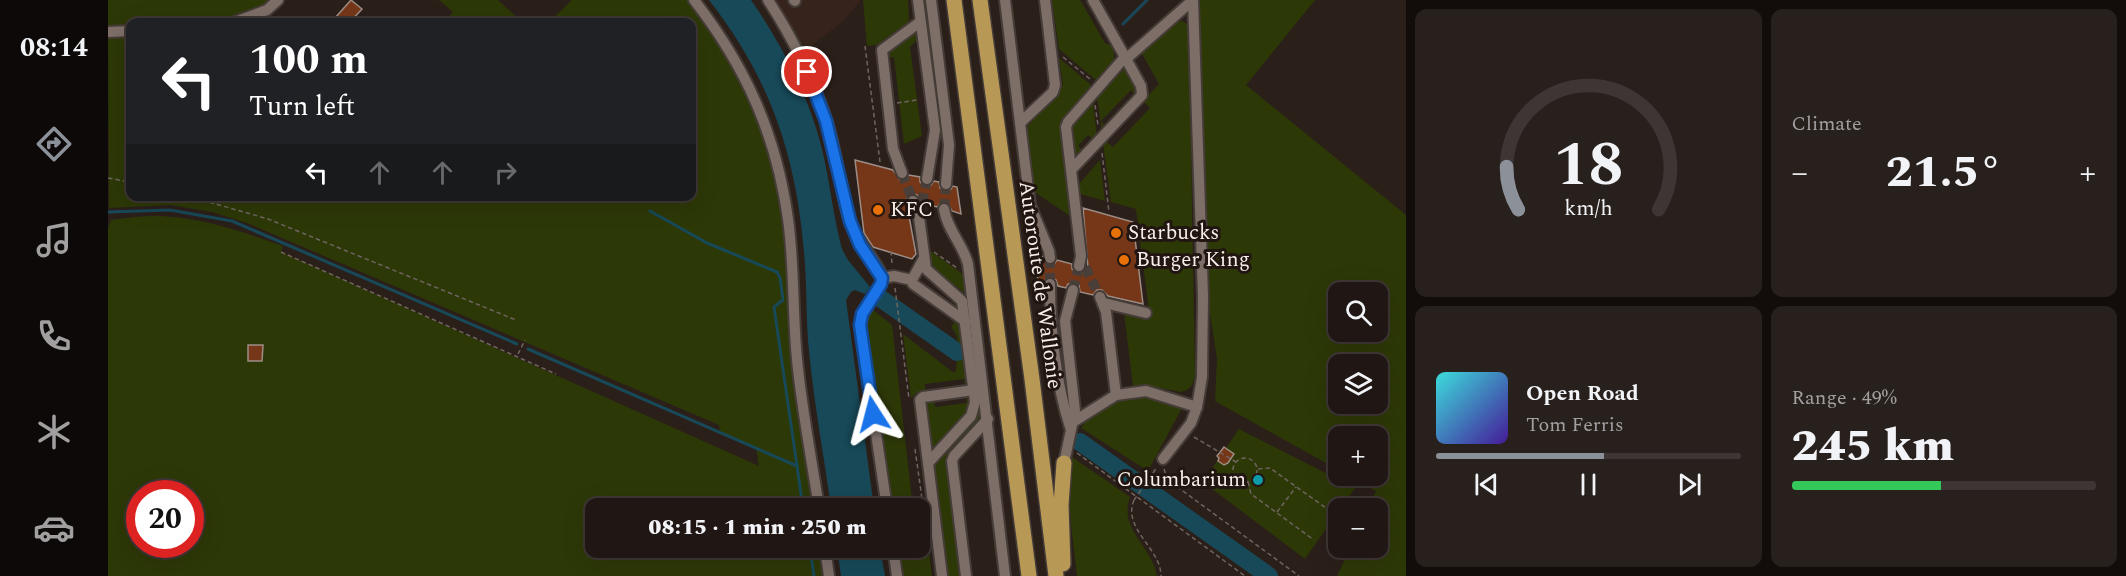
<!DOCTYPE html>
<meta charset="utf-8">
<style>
:root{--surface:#201714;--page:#28201d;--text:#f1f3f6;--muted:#a29fa0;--line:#3d3634;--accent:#8c9099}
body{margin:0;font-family:Spectral,serif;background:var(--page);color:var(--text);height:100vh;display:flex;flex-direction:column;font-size:22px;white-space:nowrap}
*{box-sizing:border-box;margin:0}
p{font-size:20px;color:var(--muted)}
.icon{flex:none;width:33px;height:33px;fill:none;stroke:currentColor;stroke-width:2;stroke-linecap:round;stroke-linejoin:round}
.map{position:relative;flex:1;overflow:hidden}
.side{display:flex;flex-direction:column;gap:9px;padding:9px;background:#120d0b;width:720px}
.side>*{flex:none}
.top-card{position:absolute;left:18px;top:18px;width:570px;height:183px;border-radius:12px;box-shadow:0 6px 24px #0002,0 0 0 2px var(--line);background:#202124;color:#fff;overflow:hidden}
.fabs{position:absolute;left:1220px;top:282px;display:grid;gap:12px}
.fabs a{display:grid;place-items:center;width:60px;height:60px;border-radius:12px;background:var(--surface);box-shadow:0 6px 24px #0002,0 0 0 2px var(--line);font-size:30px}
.speed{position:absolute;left:18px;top:480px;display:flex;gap:12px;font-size:30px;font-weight:700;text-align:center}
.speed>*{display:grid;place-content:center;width:78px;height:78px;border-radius:50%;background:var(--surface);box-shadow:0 6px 24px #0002,0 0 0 2px var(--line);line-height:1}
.speed .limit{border:9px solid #d22;background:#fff;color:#111}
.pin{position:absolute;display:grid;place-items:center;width:51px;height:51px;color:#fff;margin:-26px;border:3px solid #fff;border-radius:50%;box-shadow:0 2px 6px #0007}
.me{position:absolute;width:66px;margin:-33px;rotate:351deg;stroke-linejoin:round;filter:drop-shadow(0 0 4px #0008)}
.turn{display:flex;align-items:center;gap:21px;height:126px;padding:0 24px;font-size:27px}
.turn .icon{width:78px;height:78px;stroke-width:2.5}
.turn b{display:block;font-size:42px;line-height:51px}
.lanes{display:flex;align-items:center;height:57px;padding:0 24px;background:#0003;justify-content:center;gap:30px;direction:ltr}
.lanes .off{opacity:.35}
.big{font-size:45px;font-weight:800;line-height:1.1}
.side .tile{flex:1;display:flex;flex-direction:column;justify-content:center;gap:9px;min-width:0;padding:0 21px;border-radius:12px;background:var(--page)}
.side .dial{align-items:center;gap:0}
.dial svg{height:156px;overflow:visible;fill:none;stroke:var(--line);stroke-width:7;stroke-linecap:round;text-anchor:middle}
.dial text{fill:var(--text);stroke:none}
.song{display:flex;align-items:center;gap:18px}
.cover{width:72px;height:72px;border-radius:9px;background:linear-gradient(135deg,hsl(180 70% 55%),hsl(260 70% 35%))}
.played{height:6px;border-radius:3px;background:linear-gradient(90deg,var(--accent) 55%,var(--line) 55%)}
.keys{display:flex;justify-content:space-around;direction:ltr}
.heat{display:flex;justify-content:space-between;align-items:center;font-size:33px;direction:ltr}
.charge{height:9px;border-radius:4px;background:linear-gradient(90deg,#34c759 49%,var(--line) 0)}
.side .tiles{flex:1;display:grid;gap:9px;grid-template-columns:repeat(2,1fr)}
.trip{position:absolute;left:477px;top:498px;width:345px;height:60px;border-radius:12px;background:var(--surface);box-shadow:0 6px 24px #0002,0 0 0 2px var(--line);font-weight:800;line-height:60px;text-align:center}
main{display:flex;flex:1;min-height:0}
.tabs{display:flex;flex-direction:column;width:108px;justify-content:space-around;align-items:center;background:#0d0908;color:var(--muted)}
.tabs .icon{width:42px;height:42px}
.tabs .active{color:var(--accent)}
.tabs b{font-size:27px;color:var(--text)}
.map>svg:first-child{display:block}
</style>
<main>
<nav class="tabs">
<b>08:14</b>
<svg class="icon active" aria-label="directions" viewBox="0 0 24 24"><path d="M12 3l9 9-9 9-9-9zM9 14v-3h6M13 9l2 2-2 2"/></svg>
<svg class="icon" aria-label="music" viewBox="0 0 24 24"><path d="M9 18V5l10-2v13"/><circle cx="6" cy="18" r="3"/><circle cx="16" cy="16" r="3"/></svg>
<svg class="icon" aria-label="phone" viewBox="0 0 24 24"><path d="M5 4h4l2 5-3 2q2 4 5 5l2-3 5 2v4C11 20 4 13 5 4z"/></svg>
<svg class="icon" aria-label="climate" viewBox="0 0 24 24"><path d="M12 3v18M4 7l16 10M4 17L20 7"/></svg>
<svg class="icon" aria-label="car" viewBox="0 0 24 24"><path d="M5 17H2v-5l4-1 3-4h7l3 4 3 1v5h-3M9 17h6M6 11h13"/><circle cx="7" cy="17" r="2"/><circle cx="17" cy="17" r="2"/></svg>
</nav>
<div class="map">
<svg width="1298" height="576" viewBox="0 0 1298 576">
<rect width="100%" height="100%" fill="#2b1f1a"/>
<path fill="#36241c" d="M667,0h86l-19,22 -36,28z"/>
<g fill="#2d3807" fill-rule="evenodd">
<path d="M0,0h163c-36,31 -96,22 -141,22v5l-22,1z"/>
<path d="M331,0h59l24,22h-77l8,-10z"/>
<path d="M464,0h118l37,50 42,92 11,51 35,315h-219v40h225l5,28h-718v-348l3,-8c17,-2 34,-5 51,-4 42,2 81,16 121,30l-2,6 478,214 -3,-18 -36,-16 -1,-7 -472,-202 -35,-11 -42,-7 -61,3 -1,-169 22,-2v159h562v-174h-143zM32,494h50v50h-50z"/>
<path d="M755,0h45l1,20 -3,4 -30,21 -9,1z"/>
<path d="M944,0h28l25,43 7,3c7,16 -5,24 -15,35l-38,-32z"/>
<path d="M1089,0h118l-69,85 160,130v361h-69l13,-28h27v-40h-9l8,-17 -27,-15h28v-40h-39v34l-123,-69 2,-42 -11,-72zM1230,292h39v40h-39zM1230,364h39v40h-39z"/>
<path d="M1075,21l5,4 1,7 6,343c-2,9 -4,15 -14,17l-36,-7 -12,1 -9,-74 26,7 -14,-110 -25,-7 -8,-58 3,-3 7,6 37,-39 -7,-7 16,-17 -19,-34 37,-28z"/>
<path d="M803,34h4l3,5 -8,8 12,89 -18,8 -10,-87 -7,1 2,-7z"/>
<path d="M951,58l31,26 1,6 -30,33 12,95 -40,-27 -7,-58 2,-7 35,-41z"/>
<path d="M1017,68l12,19 -1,8 -5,-5 -30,31 5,6 -4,5 -5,-35z"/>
<path d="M985,102l4,35 -3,3 -6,-5 -10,11 5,5 -8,4 -3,-30z"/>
<path d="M992,160l5,41 -25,-7 -1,-10z"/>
<path d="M820,249l36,26 7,54 -6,-36 -31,-24z"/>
<path d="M765,310l19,15 21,183h-22l-28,-181 3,-11z"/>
<path d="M848,320l5,5 6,58 -2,4 -1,-8 -39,5v8l-9,1 -5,5 -8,-64 51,39 2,-3c1,-14 6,-32 -5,-43z"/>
<path d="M870,392l3,25 -34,41 12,118h-13l-13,-108 2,-6 41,-45 3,-7z"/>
<path d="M858,395l4,6 -2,9 -28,33 -5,4 -4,-1 -5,-43 8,-3 1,7 32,-4z"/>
<path d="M1027,395l26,4 21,9 -34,63 -67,-43c13,-20 32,-28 54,-33z"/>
<path d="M1131,429l116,59 -50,71 -102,-77 16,-24 -2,-2 7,-9 2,1z"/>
<path d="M964,457l58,40c-12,32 22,49 27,79h-80c-4,-39 -12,-80 -5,-119z"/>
<path d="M812,530l7,7 5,39h-30l-5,-28h23z"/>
</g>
<g fill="#174958">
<path d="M601,0h42c31,45 58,96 71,149 8,33 11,67 20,100l6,11 22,27 -5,7 -10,-4 -4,2 -5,8 28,208h-43c-7,-52 -17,-104 -22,-157 -3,-28 -2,-58 -4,-86 -7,-103 -32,-183 -96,-265z"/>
<path d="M729,548h43l5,28h-44z"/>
</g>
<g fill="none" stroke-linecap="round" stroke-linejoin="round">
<g stroke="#174958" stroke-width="3">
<path d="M1015,24l24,-24"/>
<path d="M542,211l57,32 70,29 3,6 3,22 -9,7 23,159"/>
<path d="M0,212l62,-2 62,11 285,123"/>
<path d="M420,349l269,117 6,42"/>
<path d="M702,548l4,28"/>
</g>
<g stroke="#174958" stroke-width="18">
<path d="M772,298l77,54"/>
<path d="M972,442l189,134"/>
</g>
</g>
<g fill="#753718" stroke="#9c8d86" stroke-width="1.5">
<path d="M243,0l11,9 -12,13h-10l-5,-4z"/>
<path d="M747,160l38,10 7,10h5l4,-5 11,2v5l5,4h5l4,-5 5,1 1,6 5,3 5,-1 3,-4 4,1 4,27 -9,-3 -5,-9h-5l-5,5 -15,-4 -5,-8 -7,-1 -4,6 10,54 -4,5 -39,-12 -9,-14z"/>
<path d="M975,208l50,14 10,82 -35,-8 -6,-6h-5l-4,5 -13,-3 -1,-7 -5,-2 -6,1 -2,4 -8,-2 -2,-6 -6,-3 -7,5 -5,-1 -3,-27 7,2 6,9 6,-1 3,-4 15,4v5l5,4h5l6,-5z"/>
<path d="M140,345h15l-1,16h-14z"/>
<path d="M1116,447l10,7 -6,9 -4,2 -6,-4 1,-3 -2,-2z"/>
</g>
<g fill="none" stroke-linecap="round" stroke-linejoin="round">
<g stroke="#4a3e39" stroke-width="10" stroke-dasharray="10 5" stroke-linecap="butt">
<path d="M794,173l11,28"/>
<path d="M814,203l5,-24"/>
<path d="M836,209l2,-25"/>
<path d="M942,258v26"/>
<path d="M977,267l15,30"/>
<path d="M965,290l6,-24"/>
</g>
<g stroke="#453c38" stroke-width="14">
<g id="minor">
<path d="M586,0c52,67 82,134 94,219 7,49 4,100 10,150 5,46 14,93 21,139"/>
<path d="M660,0c24,37 44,77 58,119 11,34 14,70 24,103 7,21 28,39 32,56l-1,6 -18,30 -3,11 27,183"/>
<path d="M686,0l1,1"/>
<path d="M810,0l17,130 -8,49"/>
<path d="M823,0l18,145 -3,39"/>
<path d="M897,0l25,205 19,46 1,7"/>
<path d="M127,22l32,-12 11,-10"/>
<path d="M0,32l22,-1"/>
<path d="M1018,59l67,-59"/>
<path d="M912,123l33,-31 2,-7 -10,-85"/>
<path d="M964,169l70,-74 -1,-9 -16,-29"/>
<path d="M794,173l-9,-24 -11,-99 38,-28"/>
<path d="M805,201l6,16 7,52 36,32 13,101 -4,14 -43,47 14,113"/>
<path d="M836,209c3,21 19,35 24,55l37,312"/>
<path d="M816,258l-12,22 1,4 52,37"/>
<path d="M971,266l2,-10 -15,-129 2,-5 57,-65 -32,-57"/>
<path d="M774,278l12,-2 18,4"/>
<path d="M942,284c0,45 6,100 20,143"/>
<path d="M996,303l42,10"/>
<path d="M1008,395l30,-4 51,16"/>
<path d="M965,422l43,-27 -10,-83 -6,-15"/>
<path d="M1055,459l28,-36 6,-16 5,-30 1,-81 -10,-296"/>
<path d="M820,463l-8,-63 3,-3 51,-7"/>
<path d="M956,463l11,-52 -10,-90 8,-31"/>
<path d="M717,548l4,28"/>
<path d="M785,548l4,28"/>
<path d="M858,576l-14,-115 2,-5 34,-37"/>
</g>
</g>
<g stroke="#453c38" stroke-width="18">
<g id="highway">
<path d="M846,0l75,576"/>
<path d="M872,0l52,379 24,197"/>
<path d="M955,564l-2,-59 3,-42"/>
</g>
</g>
<g stroke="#6f6460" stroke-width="1.5" stroke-dasharray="4.5 3" stroke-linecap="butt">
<path d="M757,46l15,116"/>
<path d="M955,57l28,23"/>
<path d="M789,103l20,-3"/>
<path d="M987,105l3,20"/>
<path d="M994,153l7,59"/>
<path d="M0,178l22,4"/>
<path d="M80,196l80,23 248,101"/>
<path d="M783,251l1,14"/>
<path d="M173,252l275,122"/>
<path d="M826,252l23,16"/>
<path d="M787,288l14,111"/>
<path d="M410,354l7,-14"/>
<path d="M1086,437l42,25"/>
<path d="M807,449l11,78"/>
<path d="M969,453l168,123"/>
<circle cx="1137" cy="470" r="12"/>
<path d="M1056,469l3,9 9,8 123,90"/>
<path d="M1150,469l12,-1 63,45"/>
<path d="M1045,473l4,-6"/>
<path d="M1140,482l3,12 63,46"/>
<path d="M1026,500c-12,29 27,48 27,76"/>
<path d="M1169,512l19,-25"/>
</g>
<use href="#minor" stroke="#7d6e68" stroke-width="10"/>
<use href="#highway" stroke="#b79855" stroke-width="15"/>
<path stroke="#6f6460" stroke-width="1.5" stroke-dasharray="4.5 3" stroke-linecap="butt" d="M1026,500l19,-27"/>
</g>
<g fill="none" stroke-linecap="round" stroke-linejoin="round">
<g stroke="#114b97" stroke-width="15">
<path id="route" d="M699,72l19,49 24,100 10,24 22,33 -1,6 -19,30 -2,11 13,89"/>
</g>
<use href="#route" stroke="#1a73e8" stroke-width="10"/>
</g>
<g fill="#e8710a" stroke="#211611" stroke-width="2">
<circle cx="770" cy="210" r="6"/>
<circle cx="1008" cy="233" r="6"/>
<circle cx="1016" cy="260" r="6"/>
</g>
<circle fill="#0f9aa8" stroke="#211611" stroke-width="2" cx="1150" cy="480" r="6"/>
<g text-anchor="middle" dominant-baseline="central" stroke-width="6" stroke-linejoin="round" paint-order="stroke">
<g font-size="21" fill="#f8efeb" stroke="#211611" text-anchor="start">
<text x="782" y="210">KFC</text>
<text x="1020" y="233">Starbucks</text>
<text x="1028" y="260">Burger King</text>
<text x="1138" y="480" text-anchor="end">Columbarium</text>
</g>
<g font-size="21" fill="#f8efeb" stroke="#211611">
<text transform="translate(932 285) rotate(82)">Autoroute de Wallonie</text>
</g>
</g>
</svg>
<div class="fabs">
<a><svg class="icon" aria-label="search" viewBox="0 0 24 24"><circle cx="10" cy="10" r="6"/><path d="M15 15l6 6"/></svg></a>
<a><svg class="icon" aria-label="layers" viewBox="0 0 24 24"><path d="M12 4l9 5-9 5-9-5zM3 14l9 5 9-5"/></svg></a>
<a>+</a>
<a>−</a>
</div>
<div class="speed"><div class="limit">20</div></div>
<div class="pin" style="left:699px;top:72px;background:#d93025"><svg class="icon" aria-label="arrive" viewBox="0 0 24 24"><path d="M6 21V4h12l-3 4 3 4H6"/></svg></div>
<svg class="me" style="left:765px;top:414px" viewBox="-20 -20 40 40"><path d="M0-17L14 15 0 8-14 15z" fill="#1a73e8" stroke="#fff" stroke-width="4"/></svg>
<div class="trip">08:15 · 1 min · 250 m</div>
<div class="top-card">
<div class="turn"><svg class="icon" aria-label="left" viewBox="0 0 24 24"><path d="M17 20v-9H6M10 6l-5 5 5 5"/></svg><div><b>100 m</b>Turn left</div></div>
<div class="lanes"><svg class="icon" aria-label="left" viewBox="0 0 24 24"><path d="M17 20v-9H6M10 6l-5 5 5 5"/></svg><svg class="icon off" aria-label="ahead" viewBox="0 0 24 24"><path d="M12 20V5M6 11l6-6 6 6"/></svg><svg class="icon off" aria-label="ahead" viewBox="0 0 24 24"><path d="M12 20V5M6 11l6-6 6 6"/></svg><svg class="icon off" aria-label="right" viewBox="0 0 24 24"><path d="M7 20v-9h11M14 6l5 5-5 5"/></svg></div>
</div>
</div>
<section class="side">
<div class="tiles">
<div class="tile dial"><svg viewBox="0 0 100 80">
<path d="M14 69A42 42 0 1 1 86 69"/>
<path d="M14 69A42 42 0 0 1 8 47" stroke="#8c9099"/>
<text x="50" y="56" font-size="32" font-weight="700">18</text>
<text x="50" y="72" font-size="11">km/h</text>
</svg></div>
<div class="tile"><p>Climate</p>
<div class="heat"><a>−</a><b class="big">21.5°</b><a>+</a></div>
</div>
<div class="tile">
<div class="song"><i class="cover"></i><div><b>Open Road</b><p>Tom Ferris</p></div></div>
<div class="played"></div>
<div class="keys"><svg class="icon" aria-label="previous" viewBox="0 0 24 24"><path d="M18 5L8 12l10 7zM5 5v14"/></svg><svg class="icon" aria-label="pause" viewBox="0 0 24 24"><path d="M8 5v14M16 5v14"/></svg><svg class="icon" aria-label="next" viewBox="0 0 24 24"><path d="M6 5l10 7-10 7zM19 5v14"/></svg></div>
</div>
<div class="tile"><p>Range · 49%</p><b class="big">245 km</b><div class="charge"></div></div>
</div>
</section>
</main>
